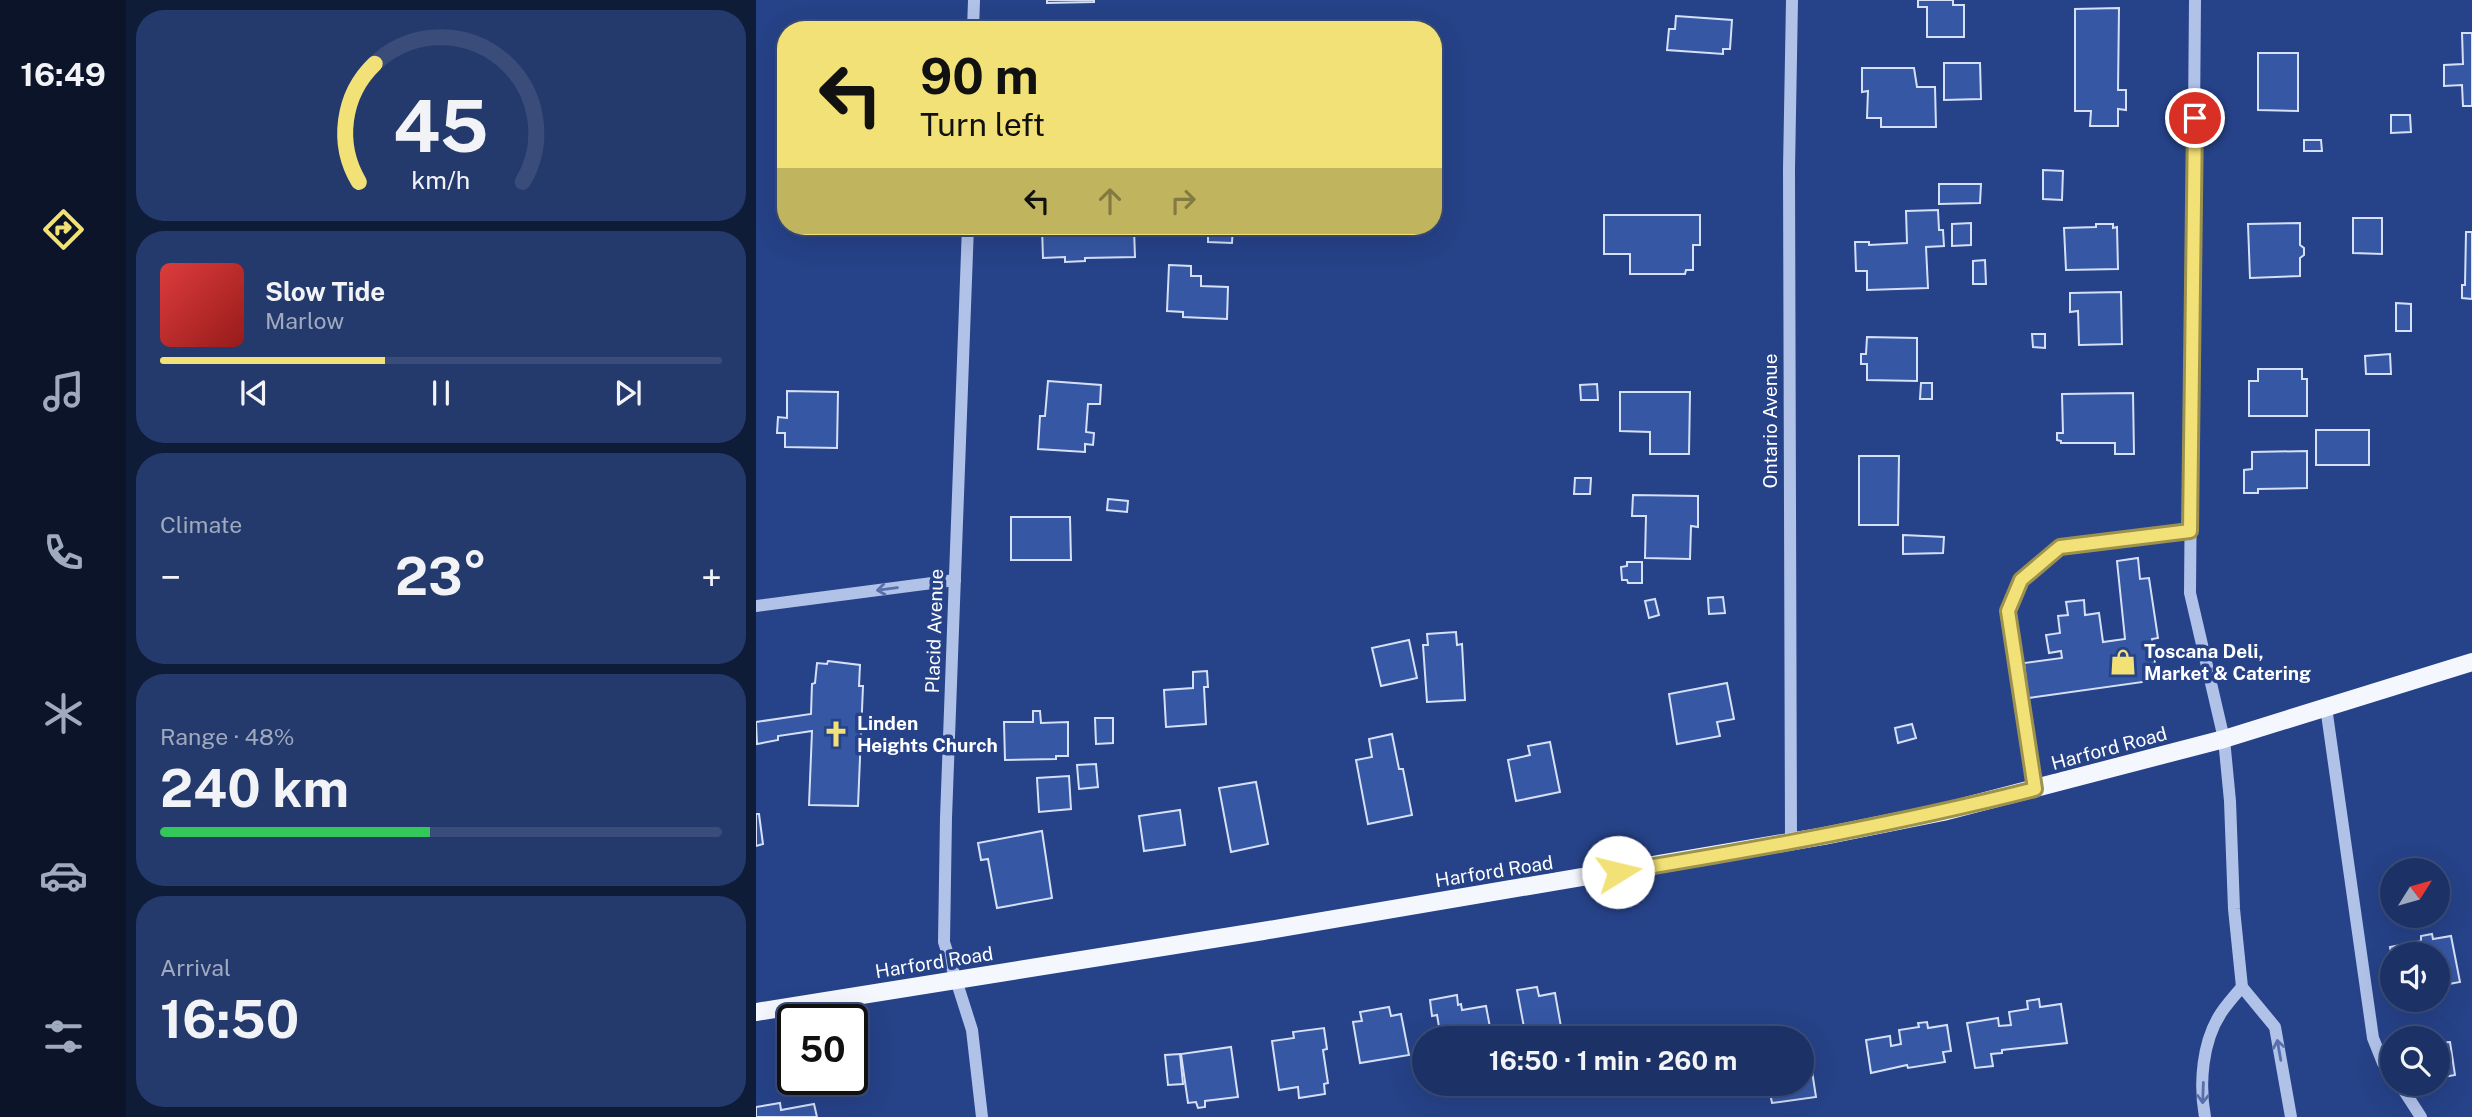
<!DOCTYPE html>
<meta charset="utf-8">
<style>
:root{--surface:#1c3266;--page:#253a6c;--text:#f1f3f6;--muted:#a0aabf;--line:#3a4d7a;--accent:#f2e176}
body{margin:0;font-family:"Public Sans",sans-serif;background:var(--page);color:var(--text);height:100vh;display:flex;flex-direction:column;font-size:26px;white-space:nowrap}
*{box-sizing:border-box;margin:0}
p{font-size:23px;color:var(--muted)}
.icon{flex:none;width:38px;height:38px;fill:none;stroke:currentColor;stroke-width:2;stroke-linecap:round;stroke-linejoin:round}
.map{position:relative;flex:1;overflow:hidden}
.drawer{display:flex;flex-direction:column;gap:10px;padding:10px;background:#0f1c38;width:630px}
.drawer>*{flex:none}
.top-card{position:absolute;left:21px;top:21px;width:665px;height:214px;border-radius:28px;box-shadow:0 7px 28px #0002,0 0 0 2px var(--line);background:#f2e176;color:#111;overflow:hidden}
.needle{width:46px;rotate:53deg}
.tools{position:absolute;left:1624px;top:858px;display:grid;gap:14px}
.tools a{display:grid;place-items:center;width:70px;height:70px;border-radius:50%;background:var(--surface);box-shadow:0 7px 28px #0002,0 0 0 2px var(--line);font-size:35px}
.speed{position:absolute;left:21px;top:1004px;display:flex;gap:14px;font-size:35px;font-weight:700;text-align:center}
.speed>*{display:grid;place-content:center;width:91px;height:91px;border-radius:50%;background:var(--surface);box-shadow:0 7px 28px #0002,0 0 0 2px var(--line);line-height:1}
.speed .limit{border:4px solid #111;border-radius:10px;background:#fff;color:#111}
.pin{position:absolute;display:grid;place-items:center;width:60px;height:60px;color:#fff;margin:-30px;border:4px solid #fff;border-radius:50%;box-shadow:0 2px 7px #0007}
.me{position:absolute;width:77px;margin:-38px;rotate:81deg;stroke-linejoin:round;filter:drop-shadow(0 0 5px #0008)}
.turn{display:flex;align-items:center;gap:24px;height:147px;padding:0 28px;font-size:32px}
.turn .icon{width:91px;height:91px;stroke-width:2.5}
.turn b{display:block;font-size:49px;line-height:60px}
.lanes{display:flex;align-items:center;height:66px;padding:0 28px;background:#0003;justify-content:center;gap:35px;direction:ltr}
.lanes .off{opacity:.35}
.big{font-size:52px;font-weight:700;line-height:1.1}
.drawer .widget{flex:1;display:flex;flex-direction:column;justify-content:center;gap:10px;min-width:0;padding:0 24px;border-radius:28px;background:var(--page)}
.drawer .dial{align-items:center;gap:0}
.dial svg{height:182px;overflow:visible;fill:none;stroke:var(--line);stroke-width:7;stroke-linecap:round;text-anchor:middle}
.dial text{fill:var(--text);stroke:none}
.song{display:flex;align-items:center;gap:21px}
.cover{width:84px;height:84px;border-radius:10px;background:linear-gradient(135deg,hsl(0 70% 55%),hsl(0 70% 35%))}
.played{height:7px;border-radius:4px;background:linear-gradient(90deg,var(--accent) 40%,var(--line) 40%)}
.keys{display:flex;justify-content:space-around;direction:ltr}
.heat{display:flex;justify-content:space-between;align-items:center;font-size:38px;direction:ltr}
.charge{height:10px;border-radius:5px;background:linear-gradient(90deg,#34c759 48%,var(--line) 0)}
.trip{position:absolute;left:656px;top:1026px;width:402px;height:70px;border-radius:35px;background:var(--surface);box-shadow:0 7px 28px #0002,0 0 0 2px var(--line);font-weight:700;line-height:70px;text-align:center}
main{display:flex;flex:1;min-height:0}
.tab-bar{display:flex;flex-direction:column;width:126px;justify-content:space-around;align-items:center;background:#0b1429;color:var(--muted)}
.tab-bar .icon{width:49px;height:49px}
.tab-bar .active{color:var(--accent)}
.tab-bar b{font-size:32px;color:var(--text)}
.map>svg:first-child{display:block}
</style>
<main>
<nav class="tab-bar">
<b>16:49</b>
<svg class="icon active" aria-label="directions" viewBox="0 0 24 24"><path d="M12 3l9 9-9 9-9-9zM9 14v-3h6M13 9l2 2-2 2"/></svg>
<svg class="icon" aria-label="music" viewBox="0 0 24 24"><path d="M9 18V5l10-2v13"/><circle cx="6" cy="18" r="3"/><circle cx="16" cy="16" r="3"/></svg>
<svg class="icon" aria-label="phone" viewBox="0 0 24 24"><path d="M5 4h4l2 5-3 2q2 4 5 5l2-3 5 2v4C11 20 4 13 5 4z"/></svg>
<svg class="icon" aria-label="climate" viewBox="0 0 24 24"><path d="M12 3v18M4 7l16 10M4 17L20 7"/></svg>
<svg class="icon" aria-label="car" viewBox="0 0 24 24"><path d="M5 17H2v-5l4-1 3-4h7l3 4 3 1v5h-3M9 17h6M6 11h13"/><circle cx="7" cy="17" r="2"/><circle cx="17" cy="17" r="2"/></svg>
<svg class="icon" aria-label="filters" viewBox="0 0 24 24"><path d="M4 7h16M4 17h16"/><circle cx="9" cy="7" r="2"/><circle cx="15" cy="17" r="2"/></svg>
</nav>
<section class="drawer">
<div class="widget dial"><svg viewBox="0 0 100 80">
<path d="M14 69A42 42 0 1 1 86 69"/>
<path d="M14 69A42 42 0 0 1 21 17" stroke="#f2e176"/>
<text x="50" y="56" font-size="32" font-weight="700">45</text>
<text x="50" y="72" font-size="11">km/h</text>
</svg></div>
<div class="widget">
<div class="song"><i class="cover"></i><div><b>Slow Tide</b><p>Marlow</p></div></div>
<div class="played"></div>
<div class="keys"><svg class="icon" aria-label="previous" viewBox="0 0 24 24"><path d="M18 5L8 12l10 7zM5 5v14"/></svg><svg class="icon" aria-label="pause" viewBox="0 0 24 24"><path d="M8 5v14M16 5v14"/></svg><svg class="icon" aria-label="next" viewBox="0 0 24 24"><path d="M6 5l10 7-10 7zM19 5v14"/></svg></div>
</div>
<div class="widget"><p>Climate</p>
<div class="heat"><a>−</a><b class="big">23°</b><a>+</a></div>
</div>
<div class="widget"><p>Range · 48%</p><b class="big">240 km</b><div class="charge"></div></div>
<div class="widget"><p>Arrival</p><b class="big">16:50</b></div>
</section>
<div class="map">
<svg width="1716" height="1117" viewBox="0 0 1716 1117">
<rect width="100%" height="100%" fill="#264288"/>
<g fill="#3657a4" stroke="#d5e0f7" stroke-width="2">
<path d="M291,0h47v2l-47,1z"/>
<path d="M1162,0h35v5h11v32h-37v-30h-9z"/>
<path d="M1363,8l-1,82h8v20l-8,-1v17h-28l1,-15h-16v-102z"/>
<path d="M920,16l56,4 -2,29h-7v5l-56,-4 2,-21h6z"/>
<path d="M1706,33h10v73h-9l-1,-21 -18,1v-21l19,-1z"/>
<path d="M1502,53h40v58l-40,-1z"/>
<path d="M1188,63h36l1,36 -37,1z"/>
<path d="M1106,68h52l3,19h18l1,40h-55v-9h-14l1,-27 -6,1z"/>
<path d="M1635,115h19l1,17 -20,1z"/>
<path d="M1548,140h17l1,11h-18z"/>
<path d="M1287,170l20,1 -1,29 -19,-1z"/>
<path d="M1183,184h42l-1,19 -41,1z"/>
<path d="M1182,210l1,20h4l1,16 -18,1 2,41 -61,2v-19h-11l-1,-29h14v3l38,-2 -1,-32z"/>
<path d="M848,215h96v30h-7v25h-7l-1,4h-55v-20h-26z"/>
<path d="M1597,218h29v36l-29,-1z"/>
<path d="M1215,223v22l-19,1v-22z"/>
<path d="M1544,223v22l4,3v7l-4,3v18l-50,2 -2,-54z"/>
<path d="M1340,224h17v4l4,-1 1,42 -52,1 -2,-42 32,-1z"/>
<path d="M296,226h102l1,3h-21l1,28 -50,1v3l-20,1v-5l-22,1 -1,-30h10z"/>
<path d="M452,226h25l-1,17 -24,-1z"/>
<path d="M1710,232h6v67l-10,-1v-13h3z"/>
<path d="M1229,260l1,24h-13v-23z"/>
<path d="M413,265l22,1v10h10v10l27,1 -1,32 -44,-2v-5l-16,-1z"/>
<path d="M1365,292l1,52 -43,1 -1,-34 -8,1v-19z"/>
<path d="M1640,303l15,1v27h-15z"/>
<path d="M1276,334h13v14l-12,-1z"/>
<path d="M1111,337l50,1v43l-50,-1v-16h-6v-10h5z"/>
<path d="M1634,354l1,20h-25l-1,-18z"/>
<path d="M1502,369h44v10h5v37h-58v-35h9z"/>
<path d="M292,381l53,4 -1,19h-12l-2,28 8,1 -1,12 -8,-1v8l-47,-3 2,-33h5z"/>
<path d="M1165,383h11v16h-12z"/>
<path d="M841,384l1,16h-17l-1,-15z"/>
<path d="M31,391l51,1 -1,56 -52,-1v-14h-8l1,-16 9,1z"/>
<path d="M864,392h70l-1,62h-39v-22l-30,-1z"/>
<path d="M1377,393l1,61h-19v-11h-54v-2l-4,-1v-7h6l-1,-39z"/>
<rect x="1560" y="430" width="53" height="35"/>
<path d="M1551,451v37l-49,1v4h-14v-23l8,-1v-17z"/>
<path d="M1103,456h40l-1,69h-39z"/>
<path d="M819,478h16l-1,16h-16z"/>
<path d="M877,495l65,1v31l-7,-1 -1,33 -45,-1 1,-42h-14z"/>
<path d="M352,499l20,2 -1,11 -20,-2z"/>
<path d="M255,517h59l1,43h-60z"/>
<path d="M1147,535l41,2 -1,16 -40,1z"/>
<path d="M1382,558l2,21 9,-1 9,60 -6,1 5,41 -129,18 -4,-35 38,-5 -1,-7 -12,2 -3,-18 14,-2 -2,-17 10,-1 -2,-13 18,-2 1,15 14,-2 4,29 22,-3 -8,-78z"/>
<path d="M871,562h15v21h-14l-1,-3h-5l-1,-13 6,-1z"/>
<path d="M967,597l2,16 -16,1 -1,-16z"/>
<path d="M899,599l4,16 -10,3 -4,-17z"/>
<path d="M700,632l1,13 5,-1 3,56 -38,2 -4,-57h5l-1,-11z"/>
<path d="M653,640l8,38 -36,8 -9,-38z"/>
<path d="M72,661l32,4 -1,21h4l-5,120 -49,-1 3,-74 -34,5v4l-21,4 -1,-22 55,-8 1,-30 3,-1 2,-20 10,1z"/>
<path d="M451,671l1,16h-4l2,37 -40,3 -2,-37 29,-2v-16z"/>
<path d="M971,683l7,36 -17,3 3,14 -43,8 -8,-50z"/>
<path d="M277,711h7l1,12 27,-1v34h-12v3l-51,1 -1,-38h29z"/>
<path d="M339,718h18v25l-17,1z"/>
<path d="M1156,724l4,14 -18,5 -3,-15z"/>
<path d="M636,734l7,35h4l9,46 -44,9 -12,-64 16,-3 -3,-18z"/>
<path d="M794,742l10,50 -44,9 -8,-41 22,-5 -2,-9z"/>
<path d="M340,764l2,23 -19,2 -2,-24z"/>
<path d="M313,776l2,33 -32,3 -2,-34z"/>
<path d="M500,782l12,62 -37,8 -12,-64z"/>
<path d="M424,810l5,35 -41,6 -5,-35z"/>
<path d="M0,814h3l4,30 -7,2z"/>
<path d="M286,831l10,67 -55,10 -9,-49 -7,1 -3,-17z"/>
<path d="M1676,934l1,5 18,-3 9,46 -22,4v-32h-46v4l-2,-11 31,-6v-5z"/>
<path d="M781,987l2,9 16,-3 8,45h-37l-9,-48z"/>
<path d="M701,995l1,10 3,-1 1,6 24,-4 6,32h-51l-4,-23 -5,1 -2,-16z"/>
<path d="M1283,999l1,8 21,-3 6,39 -65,7v3l-11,1 2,12 -18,2 -8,-45 31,-5 1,8 12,-1 -2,-13 19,-3 -1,-8z"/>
<path d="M633,1007l2,9 10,-2 8,41 -49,8 -7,-41 9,-1 -2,-9z"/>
<path d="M1171,1022l1,6 19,-3 4,26 -8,1 2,10 -37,6 -1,-3 -36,8 -5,-33 24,-4 1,10 10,-2 -2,-14 20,-3 -1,-4z"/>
<path d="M568,1028l3,21 -4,1 5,33 -4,1 1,10 -26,4 -1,-11 -19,3 -7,-49 22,-3 -1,-6z"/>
<path d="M1046,1039h5l9,58 -44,6 -4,-20h34z"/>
<path d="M1694,1042l5,33 -17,3v-35z"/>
<path d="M475,1047l7,50 -33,4v6l-7,1 -2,-6 -8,1 -7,-49z"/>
<path d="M424,1054l3,30 -15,1 -3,-30z"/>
<path d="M24,1103l1,7 33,-6 3,13h-61v-10z"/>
</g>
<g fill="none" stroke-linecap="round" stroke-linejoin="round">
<g stroke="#b1c2e9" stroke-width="12">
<path d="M1439,0l-5,593 34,146 6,62 4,108 8,78 33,40 16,90"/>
<path d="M217,30l1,-30"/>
<path d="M212,226l-22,592 -2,124 28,88 10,87"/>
<path d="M0,606l199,-26"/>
<path d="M1570,707l47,331 10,25 9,12"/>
<path d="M1279,789l-27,-178 13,-31 39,-33 130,-16"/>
<path d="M1035,843l-2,-674 3,-169"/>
<path d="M1643,1083l22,34"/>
<path d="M1449,1117c-6,-33 -3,-75 16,-104 6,-9 14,-18 21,-26"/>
</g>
<path stroke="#f4f7fe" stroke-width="18" d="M0,1012l507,-81 561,-95 119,-24 281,-73 248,-77"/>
</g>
<defs><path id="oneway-shaft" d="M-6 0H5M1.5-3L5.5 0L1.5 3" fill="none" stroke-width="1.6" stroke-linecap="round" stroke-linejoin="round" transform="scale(1.75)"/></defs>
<g stroke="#576faa">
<use href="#oneway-shaft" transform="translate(131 589) rotate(173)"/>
<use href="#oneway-shaft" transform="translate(1523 1050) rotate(-100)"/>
<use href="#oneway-shaft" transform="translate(1447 1093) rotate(92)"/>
</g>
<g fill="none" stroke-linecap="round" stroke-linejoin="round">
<g stroke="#9d924d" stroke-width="18">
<path id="route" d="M862,872c140,-23 279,-48 417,-83l-27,-178 13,-31 39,-33 130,-16 5,-413"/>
</g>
<use href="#route" stroke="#f2e176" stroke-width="12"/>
</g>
<defs>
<g id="shop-bare" transform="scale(2.1)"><path d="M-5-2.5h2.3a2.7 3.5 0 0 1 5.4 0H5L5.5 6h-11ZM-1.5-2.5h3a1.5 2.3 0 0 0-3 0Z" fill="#f2e176" stroke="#264288" stroke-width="2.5" paint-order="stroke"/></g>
<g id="church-bare" transform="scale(2.1)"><path d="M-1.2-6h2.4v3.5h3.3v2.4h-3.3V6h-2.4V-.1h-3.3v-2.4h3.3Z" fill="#f2e176" stroke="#264288" stroke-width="2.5" paint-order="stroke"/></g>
</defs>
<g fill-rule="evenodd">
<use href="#shop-bare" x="1367" y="662"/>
<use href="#church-bare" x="80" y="734"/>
</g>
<g text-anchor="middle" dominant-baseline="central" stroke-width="7" stroke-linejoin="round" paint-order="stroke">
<g font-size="19" fill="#fff" stroke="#264288">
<text transform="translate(1014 421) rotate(-90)">Ontario Avenue</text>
<text transform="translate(178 631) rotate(-88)">Placid Avenue</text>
<text transform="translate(1353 748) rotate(-15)">Harford Road</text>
<text transform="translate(738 871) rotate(-9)">Harford Road</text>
<text transform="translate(178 962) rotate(-9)">Harford Road</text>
</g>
<g font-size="19" font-weight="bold" fill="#fff" stroke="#264288" text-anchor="start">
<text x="1388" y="651">Toscana Deli,<tspan x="1388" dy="22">Market &amp; Catering</tspan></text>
<text x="101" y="723">Linden<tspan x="101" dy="22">Heights Church</tspan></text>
</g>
</g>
</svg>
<div class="tools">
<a><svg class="needle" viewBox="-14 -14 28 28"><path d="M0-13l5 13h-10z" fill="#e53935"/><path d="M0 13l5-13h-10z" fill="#a0aabf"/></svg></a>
<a><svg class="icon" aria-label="sound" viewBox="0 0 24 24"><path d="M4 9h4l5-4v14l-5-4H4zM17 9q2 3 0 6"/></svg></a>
<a><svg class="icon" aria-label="search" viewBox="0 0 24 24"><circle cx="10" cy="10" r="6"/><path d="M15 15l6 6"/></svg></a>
</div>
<div class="speed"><div class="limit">50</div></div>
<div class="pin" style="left:1439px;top:118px;background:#d93025"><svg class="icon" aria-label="arrive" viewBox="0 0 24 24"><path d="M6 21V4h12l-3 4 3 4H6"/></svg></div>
<svg class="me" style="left:862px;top:872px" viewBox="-20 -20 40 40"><circle r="19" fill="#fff"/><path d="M0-13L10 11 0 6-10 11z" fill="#f2e176"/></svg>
<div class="trip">16:50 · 1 min · 260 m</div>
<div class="top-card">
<div class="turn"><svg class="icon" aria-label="left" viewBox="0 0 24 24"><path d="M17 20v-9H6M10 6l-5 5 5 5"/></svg><div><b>90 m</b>Turn left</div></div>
<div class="lanes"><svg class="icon" aria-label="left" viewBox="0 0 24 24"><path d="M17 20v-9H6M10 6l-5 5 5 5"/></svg><svg class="icon off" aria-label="ahead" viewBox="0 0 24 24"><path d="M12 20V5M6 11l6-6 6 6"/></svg><svg class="icon off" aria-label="right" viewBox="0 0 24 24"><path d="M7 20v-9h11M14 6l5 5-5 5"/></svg></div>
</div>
</div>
</main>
